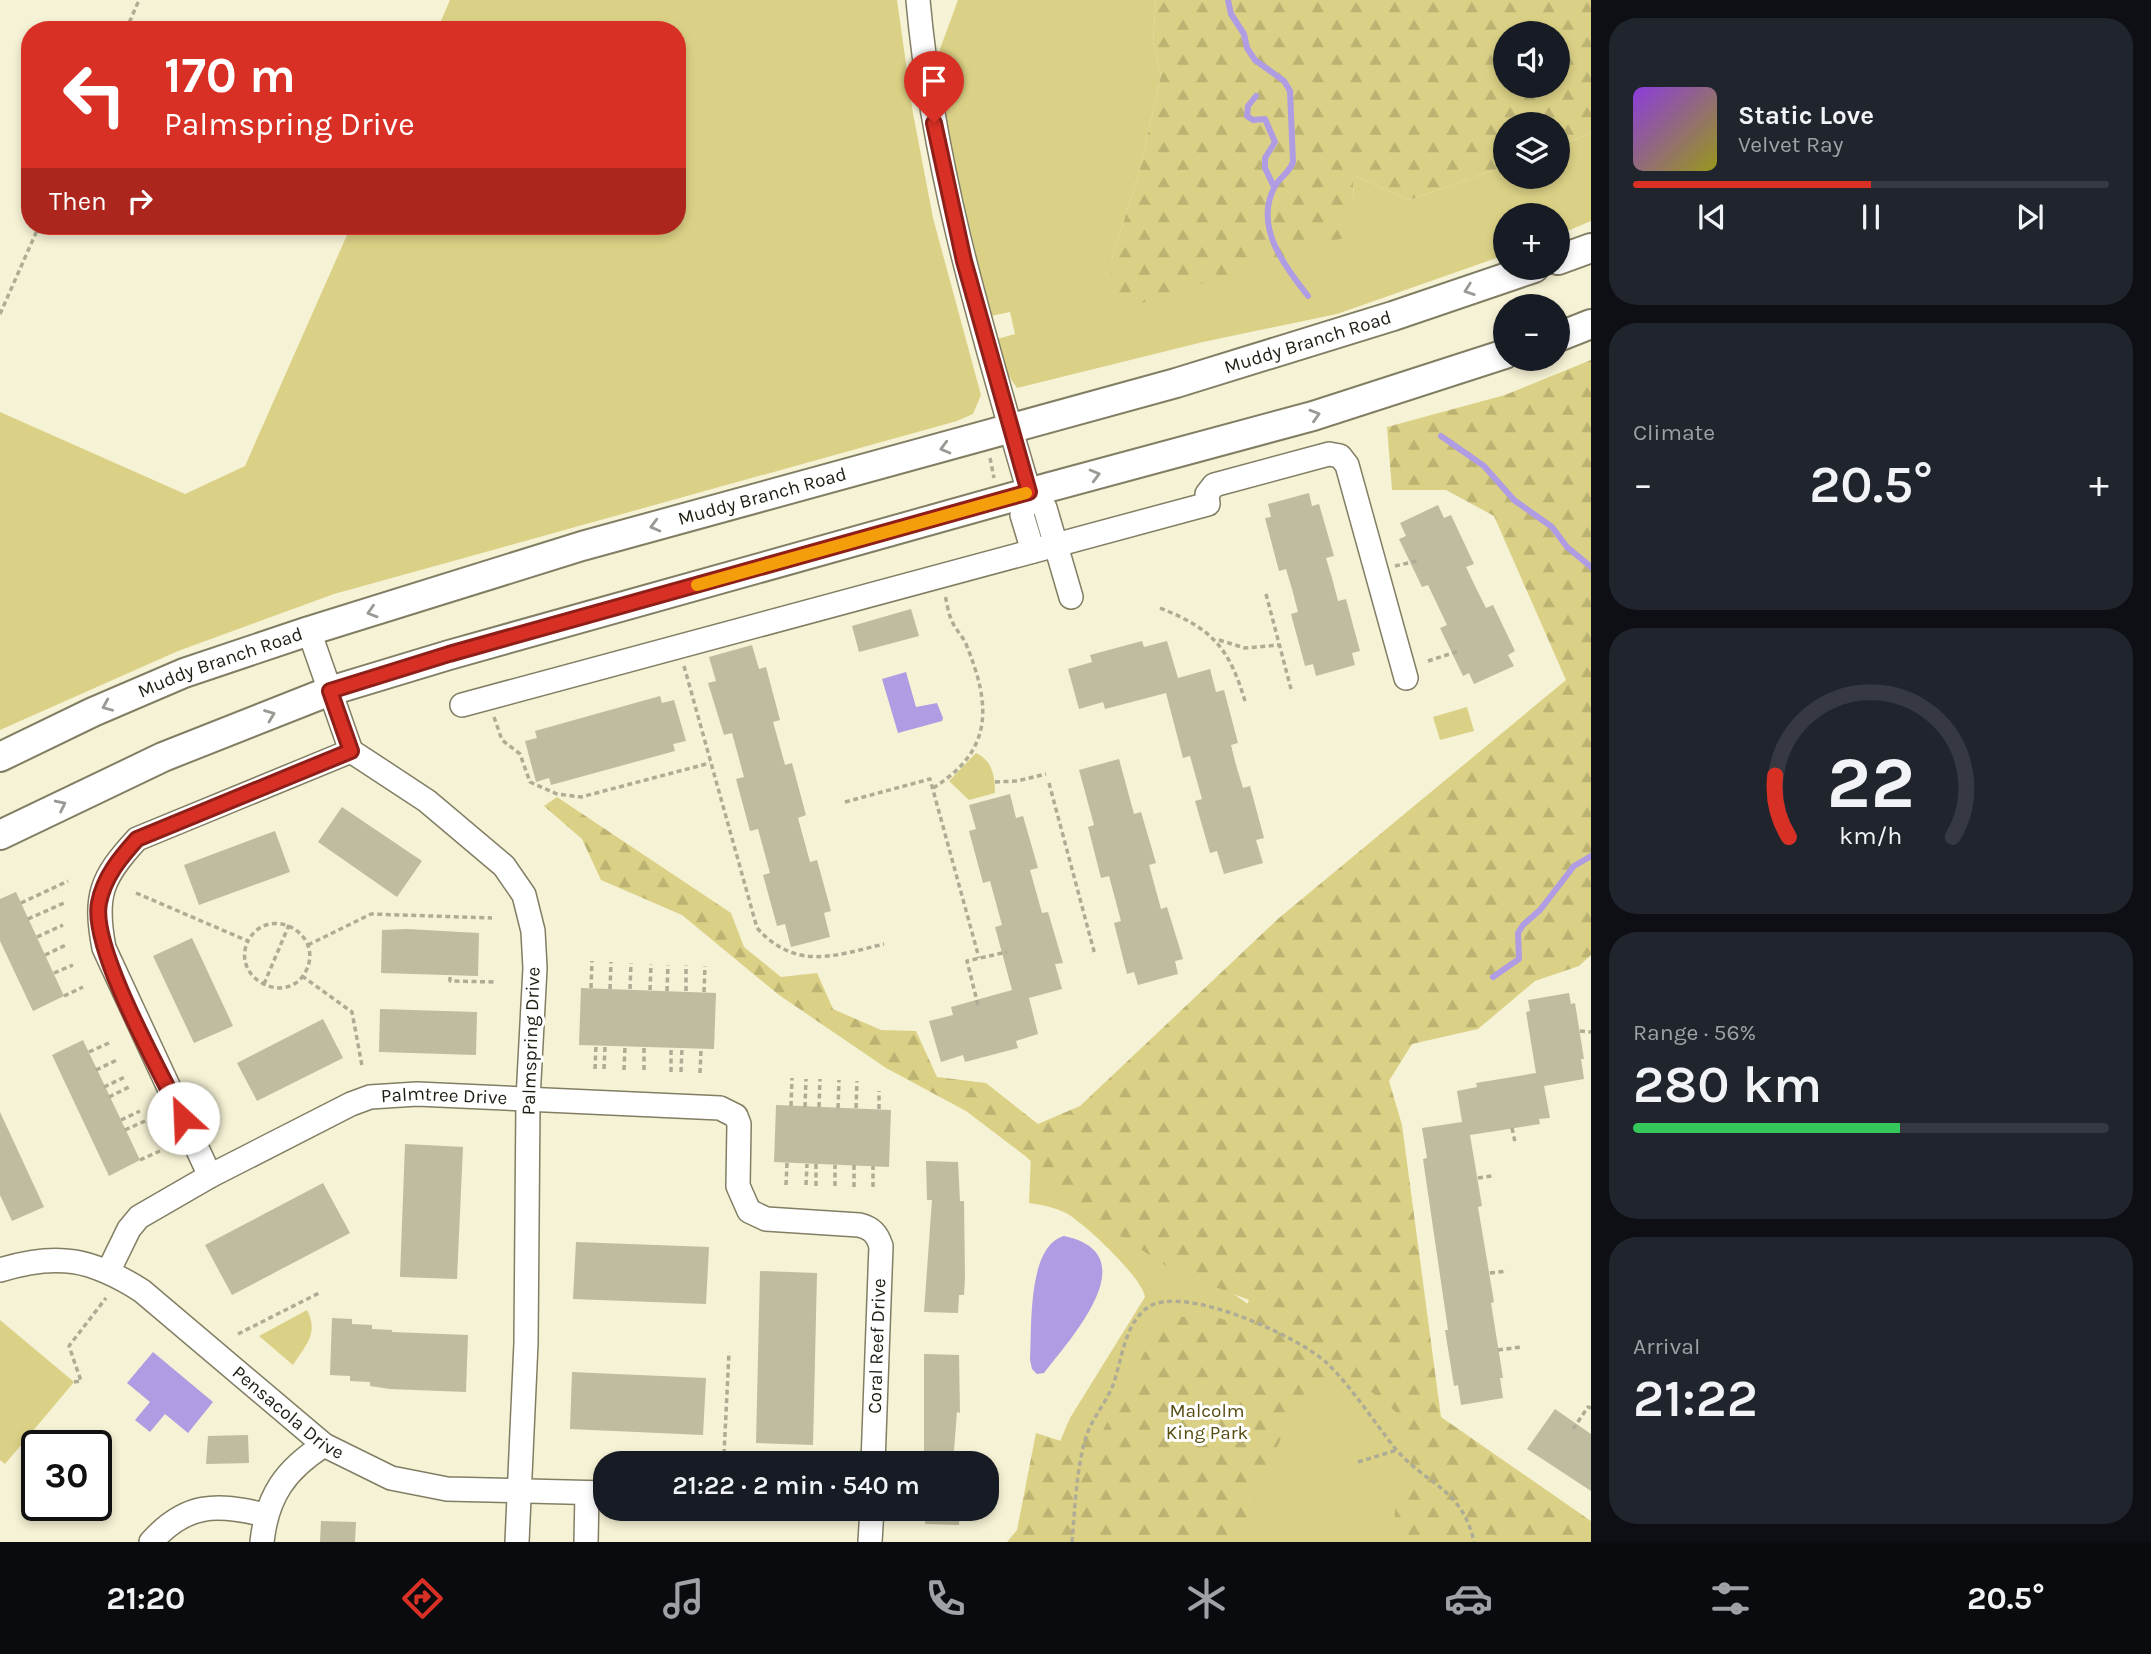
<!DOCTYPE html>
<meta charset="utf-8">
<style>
:root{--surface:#171b24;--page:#20242c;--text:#f1f3f6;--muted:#9ea1a6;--line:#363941;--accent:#d93025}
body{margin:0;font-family:Karla,sans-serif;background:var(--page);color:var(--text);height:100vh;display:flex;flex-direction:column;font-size:26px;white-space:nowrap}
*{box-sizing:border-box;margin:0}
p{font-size:23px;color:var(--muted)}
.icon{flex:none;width:38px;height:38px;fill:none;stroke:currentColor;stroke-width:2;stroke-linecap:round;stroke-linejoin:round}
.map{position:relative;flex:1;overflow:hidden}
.side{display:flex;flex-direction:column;gap:18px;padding:18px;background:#0d0f14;width:560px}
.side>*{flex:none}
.top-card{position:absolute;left:21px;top:21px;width:665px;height:214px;border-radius:28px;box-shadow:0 4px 10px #0003;background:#d93025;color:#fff;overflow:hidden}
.fabs{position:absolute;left:1493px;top:21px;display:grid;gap:14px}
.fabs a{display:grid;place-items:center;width:77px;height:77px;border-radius:50%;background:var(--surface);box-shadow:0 4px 10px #0003;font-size:35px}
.speed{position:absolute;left:21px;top:1430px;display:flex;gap:14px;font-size:35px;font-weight:700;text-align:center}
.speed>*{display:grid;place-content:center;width:91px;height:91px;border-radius:50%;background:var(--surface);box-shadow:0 4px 10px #0003;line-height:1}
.speed .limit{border:4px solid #111;border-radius:10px;background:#fff;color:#111}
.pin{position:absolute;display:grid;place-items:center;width:60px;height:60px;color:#fff;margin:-72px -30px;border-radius:50% 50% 50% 0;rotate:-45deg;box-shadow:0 0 7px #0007}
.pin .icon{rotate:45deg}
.me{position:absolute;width:77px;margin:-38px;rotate:335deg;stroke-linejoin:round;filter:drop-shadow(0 0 5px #0008)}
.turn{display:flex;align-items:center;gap:24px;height:147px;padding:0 28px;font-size:32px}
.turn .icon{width:91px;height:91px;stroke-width:2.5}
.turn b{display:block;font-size:49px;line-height:60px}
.then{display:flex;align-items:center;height:66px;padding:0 28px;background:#0003;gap:14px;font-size:26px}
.big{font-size:52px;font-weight:600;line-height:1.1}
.side .tile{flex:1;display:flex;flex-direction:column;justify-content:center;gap:10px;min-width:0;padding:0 24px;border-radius:28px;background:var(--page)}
.side .dial{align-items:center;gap:0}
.dial svg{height:182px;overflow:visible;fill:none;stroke:var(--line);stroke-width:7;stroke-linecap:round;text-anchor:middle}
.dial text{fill:var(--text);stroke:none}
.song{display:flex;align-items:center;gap:21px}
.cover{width:84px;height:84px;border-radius:10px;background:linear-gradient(135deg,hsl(270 70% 55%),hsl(60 70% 35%))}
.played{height:7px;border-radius:4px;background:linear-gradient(90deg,var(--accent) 50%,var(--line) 50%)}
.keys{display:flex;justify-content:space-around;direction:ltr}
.heat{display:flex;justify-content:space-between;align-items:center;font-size:38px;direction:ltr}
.charge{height:10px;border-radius:5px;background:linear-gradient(90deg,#34c759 56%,var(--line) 0)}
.trip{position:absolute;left:593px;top:1451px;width:406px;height:70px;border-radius:28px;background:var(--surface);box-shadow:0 4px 10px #0003;font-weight:600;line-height:70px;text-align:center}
.tab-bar{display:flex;height:112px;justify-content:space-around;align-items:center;background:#090b0e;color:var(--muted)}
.tab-bar .icon{width:49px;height:49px}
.tab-bar .current{color:var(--accent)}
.tab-bar b{font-size:32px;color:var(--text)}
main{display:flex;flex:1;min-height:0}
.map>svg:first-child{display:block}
</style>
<main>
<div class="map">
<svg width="1591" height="1542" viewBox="0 0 1591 1542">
<defs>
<pattern id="forest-firs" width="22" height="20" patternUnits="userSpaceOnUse" patternTransform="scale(1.75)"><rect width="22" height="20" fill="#dbd186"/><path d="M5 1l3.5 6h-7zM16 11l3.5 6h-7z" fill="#bcb373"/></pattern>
</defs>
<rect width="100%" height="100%" fill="#f6f2d5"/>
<g fill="#dbd186">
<path d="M450,0h447l16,113 20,105 48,177 -8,19 -16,7 -623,173 -156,57 -178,79v-318l185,82 60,-28 106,-240h326v-196h-240z"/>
<path d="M958,0h198l-3,42 8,33 -21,94 -29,93 243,-59 -1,-28 56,25 96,-34v11h53v-31l33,-13v88l-33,14v-20h-53v40l-168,59 -134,28 -186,46 -11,-16 -9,-33 18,-5 -5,-22 -19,4 -39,-163 -14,-88 2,-16z"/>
<path d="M1467,707l7,24 -34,9 -7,-23z"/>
<path d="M976,753c16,7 19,23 19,40l-26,7 -20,-19z"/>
<path d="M1031,1154l560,387v1h-574l53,-124 75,-121c-3,-20 -61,-74 -79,-84 -12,-6 -24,-8 -37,-10z"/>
<path d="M307,1310c12,23 -1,35 -14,55l-34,-29z"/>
<path d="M0,1320l74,62 -69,82 -5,-4z"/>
</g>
<g fill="url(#forest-firs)" fill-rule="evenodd">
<path d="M1156,0h435v133l-33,13v-22h-53v42l-96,34 -56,-25 1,28 -8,34 -216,70 -18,-12 -1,-33 29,-93 21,-94 -8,-33zM1505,33h53v53h-53z"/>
<path d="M1591,360v595l-12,11 -44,15 -57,48 -66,15 -23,37 13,44 39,292 150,104v21h-193c-11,-28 6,-62 16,-89l-13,-37 -37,-30 -41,-1 -28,25 -38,78 -11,54h-239l10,-12 19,-97 34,11 33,-14 41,-77 27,-35 37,-4 31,11 10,-25 -75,-29 -74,-48 -76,-68 -58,-44 -80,-43 -107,-73 -97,-80 -81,-35 -19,-41 -38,-33 13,-9 174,116 13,34 37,30 36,-4 16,36 48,21 35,1 21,46 49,6 52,41 42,-18 199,-188 287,-238 -72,-164 -48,-26h-54l-5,-63 118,-32z"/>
</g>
<g fill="#b09ce2">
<path d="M906,672l10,35 21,-4 6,15 -1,3 -44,12 -16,-54z"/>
<path d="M1064,1236c85,18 6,103 -20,137l-7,1 -5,-5 -2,-9c2,-32 -3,-114 34,-124z"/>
<path d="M153,1352l60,50 -25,31 -23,-19 -15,18 -15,-12 15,-18 -23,-19z"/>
</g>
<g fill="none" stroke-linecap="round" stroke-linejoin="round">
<g stroke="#b09ce2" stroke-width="6">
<path d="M1228,0l3,14 13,20 3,14 8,12 29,21 6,10 3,71c-4,12 -14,15 -19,26 -20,39 11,79 34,108"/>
<path d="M1256,96l-8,10 -1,10 6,4 12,-1 10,23 -10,16v10l9,19"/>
<path d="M1441,436l43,30 30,34 38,27 15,20 24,20"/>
<path d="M1493,977l26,-18 -1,-26 5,-8 17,-15 34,-44 17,-10"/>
</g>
</g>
<g fill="#bfbc9f">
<path d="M1309,493l3,13 7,-2 15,52 -8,2 6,20 6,23 8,-2 14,52 -8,2 3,12 -39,11 -3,-12 -8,2 -14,-52 7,-2 -6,-23 -6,-20 -7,2 -14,-53 6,-1 -3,-13z"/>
<path d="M1438,505l6,13 7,-3 23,49 -8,3 9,19 11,22 7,-3 22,46 -7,4 6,11 -40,18 -5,-11 -6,3 -23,-48 7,-3 -19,-40 -6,2 -23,-48 7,-3 -6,-13z"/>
<path d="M911,609l8,27 -60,16 -7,-26z"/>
<path d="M1142,641l2,6 23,-6 11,37 32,-9 6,23 8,-2 14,53 -7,2 5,20 7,23 7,-2 14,52 -8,2 7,23 -39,11 -7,-23 -7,2 -15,-52 7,-2 -12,-43 -7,2 -17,-65 -61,16 -2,-7 -24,7 -11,-40 24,-7 -2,-7z"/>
<path d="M752,645l7,24 7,-2 14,53 -7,2 6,21 6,22 7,-2 14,52 -8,3 12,44 7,-2 14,51 -7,2 6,24 -39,10 -6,-23 -8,2 -14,-51 7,-2 -12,-44 -8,2 -14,-52 8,-2 -12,-44 -8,2 -16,-52 8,-2 -7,-24z"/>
<path d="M660,696l2,7 12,-3 12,41 -13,3 2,7 -124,34 -2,-7 -13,4 -11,-41 12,-3 -2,-7z"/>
<path d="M1119,759l15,55 7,-2 15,51 -7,2 12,44 6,-2 16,52 -8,2 3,13 -40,11 -4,-13 -7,2 -13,-51 7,-2 -12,-45 -8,2 -13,-51 6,-2 -15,-55z"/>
<path d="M1010,794l6,24 7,-2 15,52 -8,2 12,43 6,-1 15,51 -8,1 7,25 -33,9 9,36 -22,7 2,7 -53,14 -2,-7 -22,7 -12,-41 24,-6 -2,-8 61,-17 -17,-63 7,-2 -12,-44 -7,2 -14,-52 7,-2 -7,-24z"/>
<path d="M342,807l80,54 -25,36 -79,-55z"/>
<path d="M275,831l15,41 -91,33 -15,-40z"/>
<path d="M16,892l48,104 -31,15 -33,-70v-42z"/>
<path d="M407,929l72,4 -1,43 -97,-3 1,-43z"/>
<path d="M192,938l41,88 -39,17 -41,-87z"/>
<path d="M581,988l135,5 -2,56 -135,-4z"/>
<path d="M1569,993l2,11 4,-1 9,56h-3l3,20 -40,7 6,32 -11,1 1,5 -70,11 12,71 -4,1 16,95 -3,1 12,75h-3l3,20 -42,7 -3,-20 -4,1 -9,-56h3l-25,-171 4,-1 -5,-30 40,-6 -5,-31 20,-4 -1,-4 60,-10 -10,-61 4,-1 -2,-11z"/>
<path d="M380,1009l97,3 -1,43 -97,-3z"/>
<path d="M323,1019l20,39 -86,43 -20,-38z"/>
<path d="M83,1040l57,120 -31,16 -57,-121z"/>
<path d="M776,1105l115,5 -2,57 -115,-5z"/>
<path d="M0,1112l44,95 -32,14 -12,-26z"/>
<path d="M405,1144l58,3 -6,132 -57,-2z"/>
<path d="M926,1161l32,1 2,39h4l1,77 -1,17h-5l-1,18 -34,-1 8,-112h-5z"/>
<path d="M323,1183l27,50 -118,62 -27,-50z"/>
<path d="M576,1242l133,5 -3,57 -133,-5z"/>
<path d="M760,1271l57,2 -4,172 -57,-2z"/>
<path d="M332,1318l20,1v5l20,1v4l20,1v2l76,3 -2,57 -76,-3 -20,-3v-4l-20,-1v-5l-20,-1z"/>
<path d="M924,1354l35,1 1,58 -3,-1 -4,51h-29z"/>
<path d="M572,1372l134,6 -3,57 -133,-6z"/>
<path d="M1555,1409l36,25v57l-64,-42z"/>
<path d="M248,1435l1,28 -43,1 2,-28z"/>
<path d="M926,1508h34l-1,17 -34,-1z"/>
<path d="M321,1521l35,1 -1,20h-35z"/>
</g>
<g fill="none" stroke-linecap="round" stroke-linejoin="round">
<g stroke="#827e64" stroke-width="26">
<g id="minor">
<path d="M918,0c15,169 64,330 111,492l16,16 26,89"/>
<path d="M1029,492l-7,23 11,36"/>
<path d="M309,631l42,120 76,50 77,65 20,29 9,36 2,37 -7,131 -2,244 -9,199"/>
<path d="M462,705l746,-201 -1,-10 7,-9 115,-31 11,2 7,9 59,213"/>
<path d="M210,1176l-106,-228c-10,-52 -3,-70 33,-109l214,-88"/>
<path id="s1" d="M0,1270c58,-18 92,-11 142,21l182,154 67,33 56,11 159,4"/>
<path id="s2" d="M109,1270l20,-41 10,-12 71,-41 141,-72 19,-7 47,-3 303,14 16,8 3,8 -1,62 11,25 17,8 93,6c13,3 18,9 22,21l-8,217"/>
<path d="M151,1542c35,-39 65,-39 114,-27"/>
<path d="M262,1542c5,-46 23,-72 62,-97"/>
<path d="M586,1542l1,-49"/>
<path d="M870,1542l2,-34"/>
</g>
</g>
<g stroke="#827e64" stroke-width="32">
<g id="major">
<path d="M1558,260l33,-12"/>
<path d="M1558,337l33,-13"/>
<path id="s3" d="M0,757l93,-45 91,-39 125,-42 273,-85 594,-163 217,-67 141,-48"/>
<path d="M0,835l163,-78 167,-66 119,-36 564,-158 300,-81 192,-62"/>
</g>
</g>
<g stroke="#afac95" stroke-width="3.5" stroke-dasharray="5 3.5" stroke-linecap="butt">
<path d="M126,30l13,-30"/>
<path d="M0,314l39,-88"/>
<path d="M990,458l4,20"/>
<path d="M1395,566l22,-5"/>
<path d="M1266,594l25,95"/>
<path d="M1160,608c53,21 69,40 85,93"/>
<path d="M1219,640l26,8 34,-3"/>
<path d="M1428,661l31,-10"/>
<path d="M684,666l73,262c39,43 77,28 127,16"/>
<path d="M494,717l8,23 18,14 10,28 27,12 24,3 129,-34"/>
<path d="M995,782l22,-1 29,-7"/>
<path d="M1049,783l46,172"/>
<path d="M933,788c61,-38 58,-83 33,-144 -4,-9 -11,-15 -14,-23 -4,-8 -5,-18 -7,-26"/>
<path d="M845,802l85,-23 49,179"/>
<path d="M136,893l112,48c-18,37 39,67 58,30 19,-38 -38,-68 -58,-30"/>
<path d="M21,903l47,-22"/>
<path d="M28,919l36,-16"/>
<path d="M37,937l26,-12"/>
<path d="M308,945l63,-31 121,4"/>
<path d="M45,955l21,-10"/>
<path d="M54,973l19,-8"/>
<path d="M302,976l50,36 10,54"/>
<path d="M450,977v4l45,1"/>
<path d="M264,984l25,-59"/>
<path d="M591,988l1,-27"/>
<path d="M610,989l1,-27"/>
<path d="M630,989l1,-26"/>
<path d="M650,990l1,-26"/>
<path d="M667,991l1,-26"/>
<path d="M686,991v-26"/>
<path d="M704,992l1,-26"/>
<path d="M64,996l19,-9"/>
<path d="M978,1005l-11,-44 40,-9"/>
<path d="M1580,1031l11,1"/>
<path d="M89,1052l20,-9"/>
<path d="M595,1069l1,-24"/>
<path d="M604,1069l1,-23"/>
<path d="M96,1070l21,-10"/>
<path d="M624,1070l1,-24"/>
<path d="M644,1070v-23"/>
<path d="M671,1072v-24"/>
<path d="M681,1072l1,-24"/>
<path d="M700,1073l1,-24"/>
<path d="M104,1087l21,-10"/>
<path d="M109,1097l20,-10"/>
<path d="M791,1106l1,-28"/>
<path d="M805,1107l1,-28"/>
<path d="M819,1107l1,-28"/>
<path d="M838,1108l1,-28"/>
<path d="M856,1108l1,-27"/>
<path d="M879,1109v-18"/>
<path d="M121,1120l19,-9"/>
<path d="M1512,1128l3,14"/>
<path d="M125,1130l20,-9"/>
<path d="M140,1160l20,-9"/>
<path d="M1478,1178l14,-2"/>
<path d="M786,1185l1,-22"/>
<path d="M806,1185l1,-21"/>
<path d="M816,1186v-22"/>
<path d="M835,1186v-21"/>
<path d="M854,1187v-22"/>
<path d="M873,1187v-21"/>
<path d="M1490,1273l17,-2"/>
<path d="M238,1334l83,-42"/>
<path d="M1498,1350l23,-3"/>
<path d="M74,1382l7,-1 -12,-35 37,-48"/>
<path d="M1573,1429l15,-22 3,1"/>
<path d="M724,1454l5,-102"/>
<path d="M1358,1462l39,-12"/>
<path d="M1072,1542c3,-34 4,-72 14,-105 6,-19 20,-34 27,-52 9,-25 11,-60 34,-77 34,-26 153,29 181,56 25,25 44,55 66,83 31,38 68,40 80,95"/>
</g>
<use href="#minor" stroke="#fff" stroke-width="23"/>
<use href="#major" stroke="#fff" stroke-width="28"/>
</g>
<defs><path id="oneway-chevron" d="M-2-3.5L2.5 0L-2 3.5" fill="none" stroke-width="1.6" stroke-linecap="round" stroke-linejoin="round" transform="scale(1.75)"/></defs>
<g stroke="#9a9a95">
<use href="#oneway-chevron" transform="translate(1469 290) rotate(161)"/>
<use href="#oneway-chevron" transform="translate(1315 415) rotate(-17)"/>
<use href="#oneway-chevron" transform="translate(945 448) rotate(165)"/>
<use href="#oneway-chevron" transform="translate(1095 475) rotate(-15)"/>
<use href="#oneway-chevron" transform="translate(655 526) rotate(165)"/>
<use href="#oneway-chevron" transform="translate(372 612) rotate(163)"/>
<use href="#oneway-chevron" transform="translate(107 706) rotate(157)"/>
<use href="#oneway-chevron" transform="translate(270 715) rotate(-21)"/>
<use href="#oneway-chevron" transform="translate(61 805) rotate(-26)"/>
</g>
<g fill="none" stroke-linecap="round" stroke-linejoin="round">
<g stroke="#8d1f18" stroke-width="18">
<path id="route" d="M183,1118c-22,-45 -93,-170 -84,-215 5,-26 21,-45 38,-64l214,-88 -21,-60 119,-37 580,-162 -65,-231 -30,-138"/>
</g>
<use href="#route" stroke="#d93025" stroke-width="12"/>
<path stroke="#f59e0b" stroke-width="12" d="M697,585l329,-92"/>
</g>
<g text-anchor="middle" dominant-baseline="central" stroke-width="6" stroke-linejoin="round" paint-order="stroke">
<g font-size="19" fill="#1f1e13" stroke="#fff">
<text stroke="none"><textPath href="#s3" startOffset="1374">Muddy Branch Road</textPath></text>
<text stroke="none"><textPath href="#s3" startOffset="807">Muddy Branch Road</textPath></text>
<text stroke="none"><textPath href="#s3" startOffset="240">Muddy Branch Road</textPath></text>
<text transform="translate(531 1041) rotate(-88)">Palmspring Drive</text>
<text stroke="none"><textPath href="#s2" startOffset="396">Palmtree Drive</textPath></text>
<text transform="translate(877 1346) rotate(-88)">Coral Reef Drive</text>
<text stroke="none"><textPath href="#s1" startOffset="340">Pensacola Drive</textPath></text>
</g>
<g font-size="19" fill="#564d11" stroke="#fff">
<text x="1207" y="1411">Malcolm<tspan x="1207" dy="22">King Park</tspan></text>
</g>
</g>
</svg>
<div class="fabs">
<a><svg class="icon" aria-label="sound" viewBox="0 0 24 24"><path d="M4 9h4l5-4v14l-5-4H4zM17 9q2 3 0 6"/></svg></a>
<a><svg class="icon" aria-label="layers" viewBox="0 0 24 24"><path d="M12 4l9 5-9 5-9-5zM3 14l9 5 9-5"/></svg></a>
<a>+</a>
<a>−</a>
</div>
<div class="speed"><div class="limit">30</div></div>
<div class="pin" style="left:934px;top:123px;background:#d93025"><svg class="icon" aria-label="arrive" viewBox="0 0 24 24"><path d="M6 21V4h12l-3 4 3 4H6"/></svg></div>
<svg class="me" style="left:183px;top:1118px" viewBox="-20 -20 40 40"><circle r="19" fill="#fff"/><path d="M0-13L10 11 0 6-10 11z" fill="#d93025"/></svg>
<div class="trip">21:22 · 2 min · 540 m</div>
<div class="top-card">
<div class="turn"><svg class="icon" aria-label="left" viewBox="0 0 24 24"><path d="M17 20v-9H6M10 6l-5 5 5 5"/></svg><div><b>170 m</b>Palmspring Drive</div></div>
<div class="then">Then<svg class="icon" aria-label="right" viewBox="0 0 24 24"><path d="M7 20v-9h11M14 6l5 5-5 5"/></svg></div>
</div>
</div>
<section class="side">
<div class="tile">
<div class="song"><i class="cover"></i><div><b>Static Love</b><p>Velvet Ray</p></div></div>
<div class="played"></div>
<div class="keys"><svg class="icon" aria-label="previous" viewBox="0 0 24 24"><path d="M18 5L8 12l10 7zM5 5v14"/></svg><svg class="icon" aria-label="pause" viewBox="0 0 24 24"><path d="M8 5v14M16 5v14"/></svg><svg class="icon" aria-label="next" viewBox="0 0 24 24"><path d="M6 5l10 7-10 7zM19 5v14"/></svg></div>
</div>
<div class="tile"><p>Climate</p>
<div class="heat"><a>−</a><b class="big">20.5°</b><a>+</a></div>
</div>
<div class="tile dial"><svg viewBox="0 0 100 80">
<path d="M14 69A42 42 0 1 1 86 69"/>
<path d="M14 69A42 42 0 0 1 8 42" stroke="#d93025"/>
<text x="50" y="56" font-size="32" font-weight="700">22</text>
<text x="50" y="72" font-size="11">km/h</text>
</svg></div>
<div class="tile"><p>Range · 56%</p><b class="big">280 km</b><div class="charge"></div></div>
<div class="tile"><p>Arrival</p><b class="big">21:22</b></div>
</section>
</main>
<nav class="tab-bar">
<b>21:20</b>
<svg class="icon current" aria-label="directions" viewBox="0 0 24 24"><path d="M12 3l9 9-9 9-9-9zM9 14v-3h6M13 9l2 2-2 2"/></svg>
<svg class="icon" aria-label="music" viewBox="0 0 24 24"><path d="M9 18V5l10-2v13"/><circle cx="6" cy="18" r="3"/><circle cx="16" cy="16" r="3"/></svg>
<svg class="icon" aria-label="phone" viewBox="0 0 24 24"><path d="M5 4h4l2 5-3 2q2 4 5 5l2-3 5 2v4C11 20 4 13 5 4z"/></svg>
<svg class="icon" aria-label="climate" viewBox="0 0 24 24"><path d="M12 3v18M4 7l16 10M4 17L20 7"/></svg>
<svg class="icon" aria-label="car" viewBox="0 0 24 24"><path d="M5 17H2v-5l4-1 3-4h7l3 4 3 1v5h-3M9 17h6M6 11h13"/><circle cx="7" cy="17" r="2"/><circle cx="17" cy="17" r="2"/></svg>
<svg class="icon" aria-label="filters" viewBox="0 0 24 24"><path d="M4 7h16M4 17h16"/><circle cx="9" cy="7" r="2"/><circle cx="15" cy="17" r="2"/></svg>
<b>20.5°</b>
</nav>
